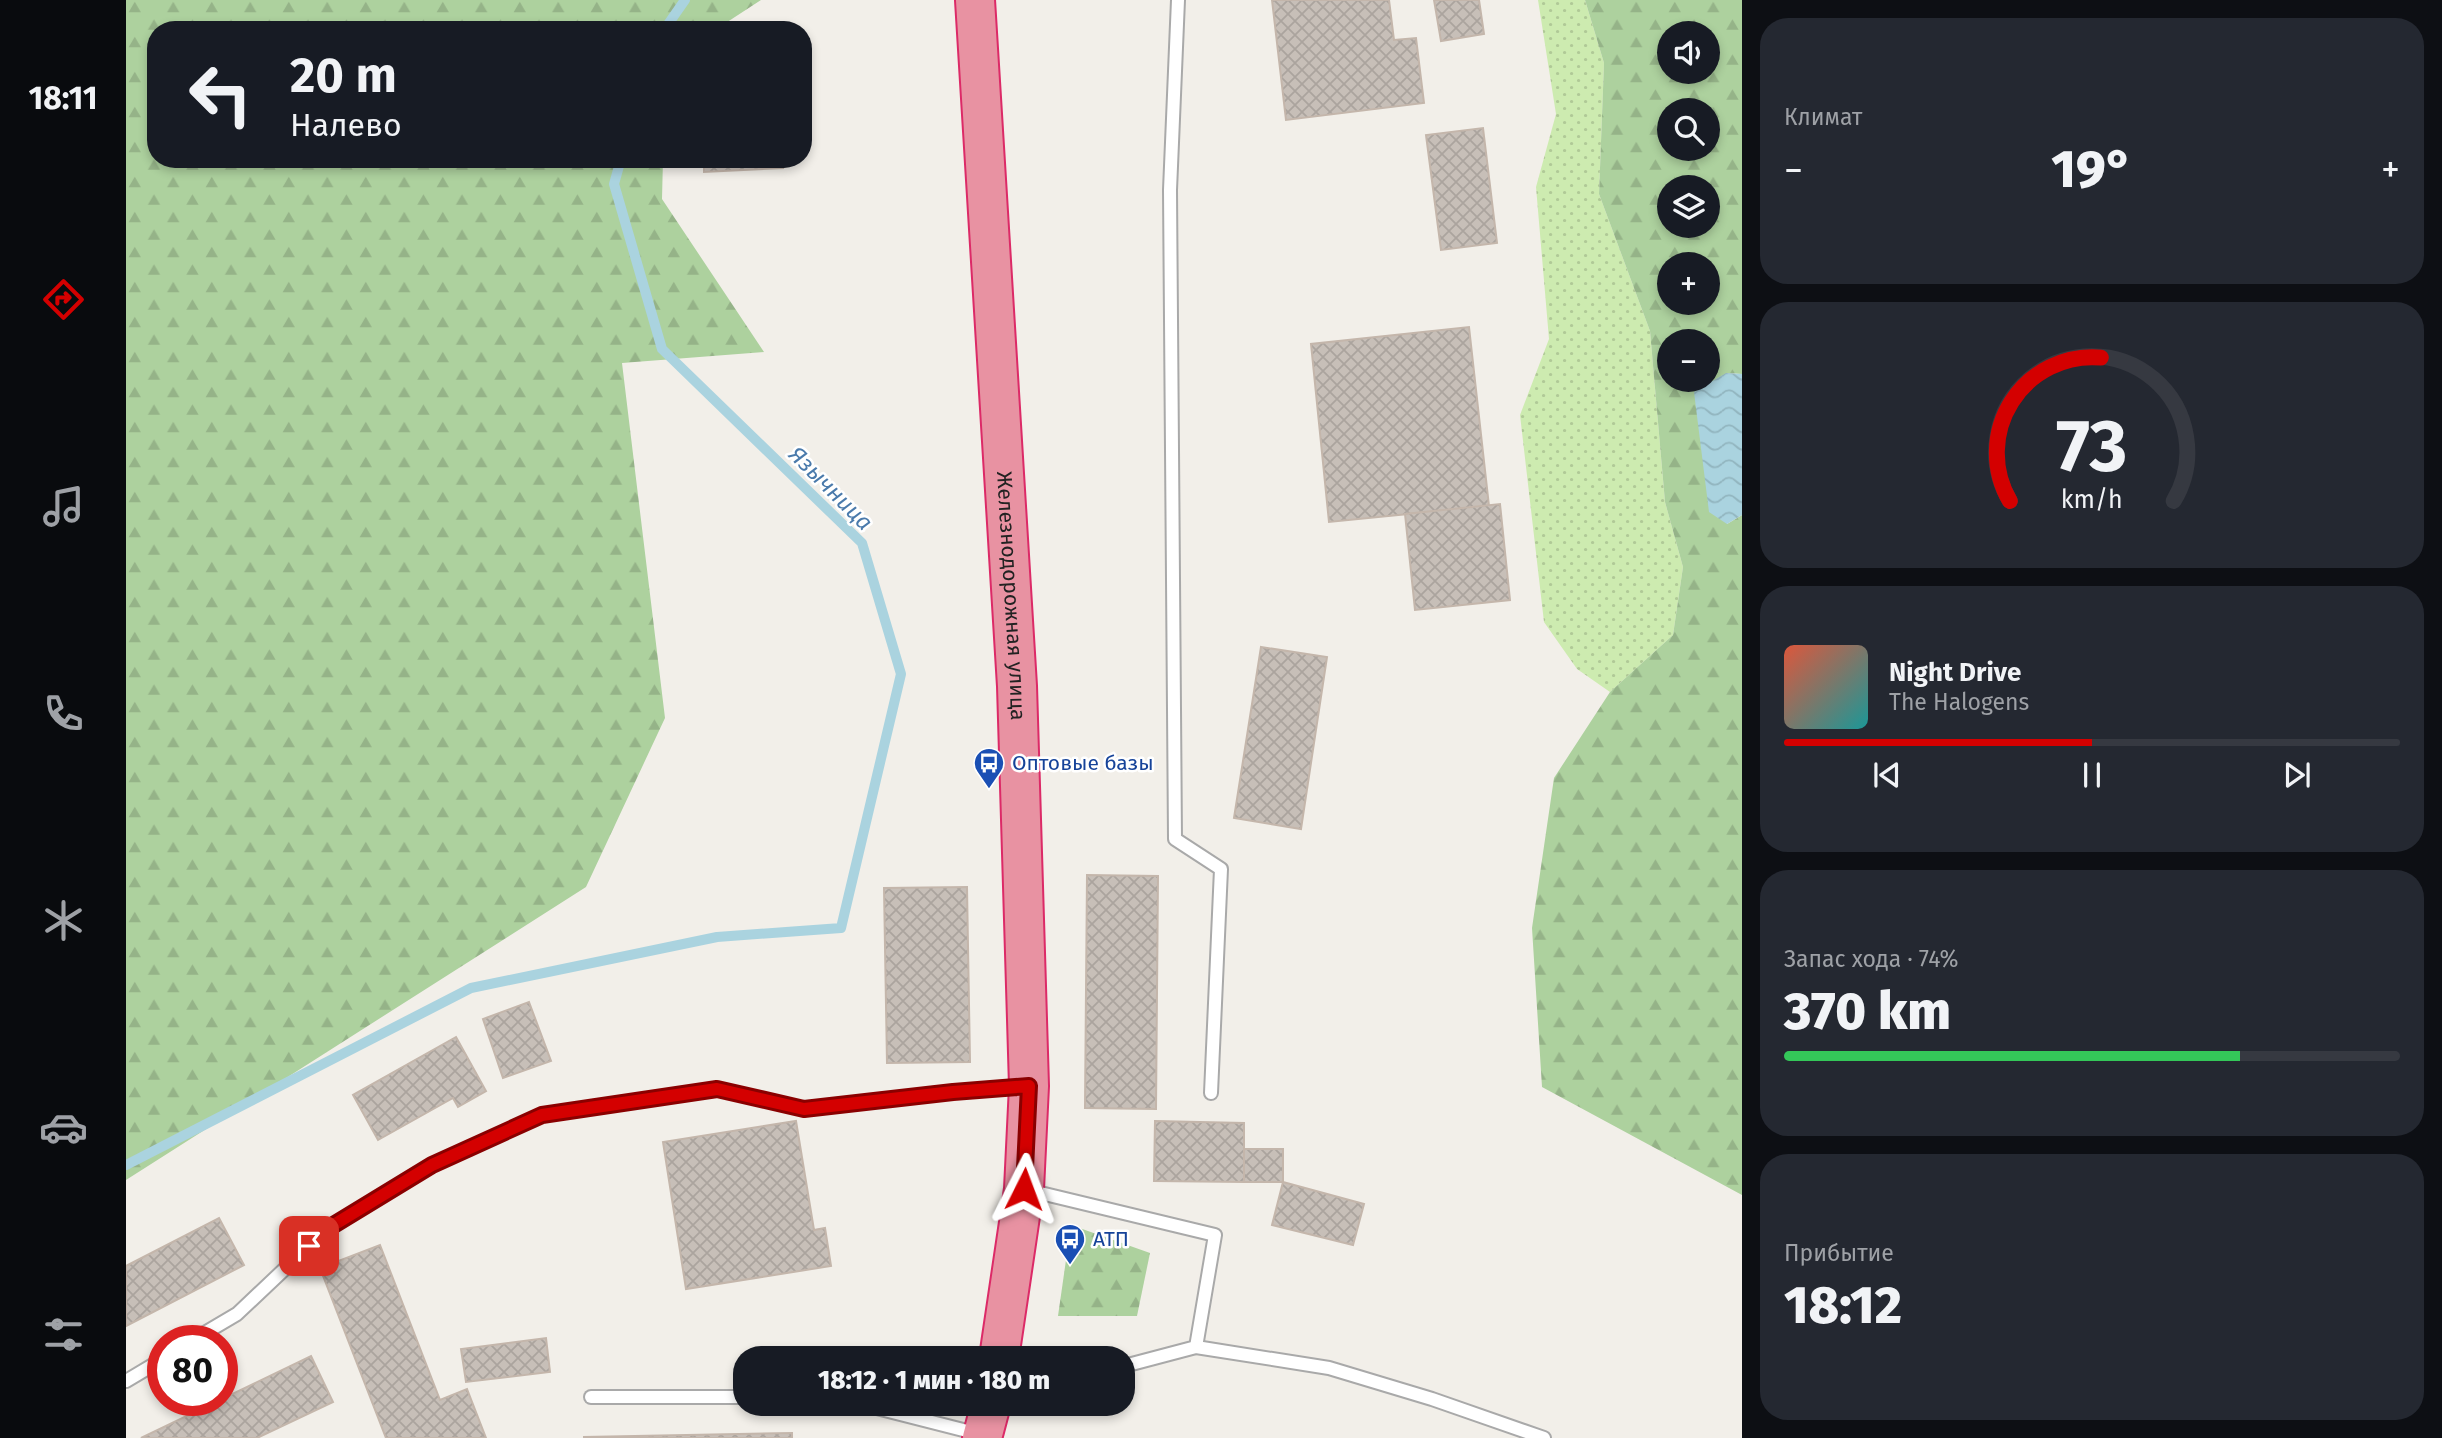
<!DOCTYPE html>
<html lang="ru">
<meta charset="utf-8">
<style>
:root{--surface:#171b24;--page:#242831;--text:#f1f3f6;--muted:#9ea1a6;--line:#363941;--accent:#d40000}
body{margin:0;font-family:"Fira Sans",sans-serif;background:var(--page);color:var(--text);height:100vh;display:flex;flex-direction:column;font-size:26px;white-space:nowrap}
*{box-sizing:border-box;margin:0}
p{font-size:23px;color:var(--muted)}
.icon{flex:none;width:38px;height:38px;fill:none;stroke:currentColor;stroke-width:2;stroke-linecap:round;stroke-linejoin:round}
.map{position:relative;flex:1;overflow:hidden}
.panel{display:flex;flex-direction:column;gap:18px;padding:18px;background:#0d0f14;width:700px}
.panel>*{flex:none}
.banner{position:absolute;left:21px;top:21px;width:665px;height:147px;border-radius:28px;box-shadow:0 4px 10px #0003;background:#171b24;color:var(--text);overflow:hidden}
.fabs{position:absolute;left:1531px;top:21px;display:grid;gap:14px}
.fabs a{display:grid;place-items:center;width:63px;height:63px;border-radius:50%;background:var(--surface);box-shadow:0 4px 10px #0003;font-size:35px}
.speed{position:absolute;left:21px;top:1325px;display:flex;gap:14px;font-size:35px;font-weight:700;text-align:center}
.speed>*{display:grid;place-content:center;width:91px;height:91px;border-radius:50%;background:var(--surface);box-shadow:0 4px 10px #0003;line-height:1}
.speed .limit{border:10px solid #d22;background:#fff;color:#111}
.pin{position:absolute;display:grid;place-items:center;width:60px;height:60px;color:#fff;margin:-30px;border-radius:14px;box-shadow:0 4px 10px #0006}
.me{position:absolute;width:77px;margin:-38px;rotate:3deg;stroke-linejoin:round;filter:drop-shadow(0 0 5px #0008)}
.turn{display:flex;align-items:center;gap:24px;height:147px;padding:0 28px;font-size:32px}
.turn .icon{width:91px;height:91px;stroke-width:2.5}
.turn b{display:block;font-size:49px;line-height:60px}
.big{font-size:52px;font-weight:800;line-height:1.1}
.panel .tile{flex:1;display:flex;flex-direction:column;justify-content:center;gap:10px;min-width:0;padding:0 24px;border-radius:28px;background:var(--page)}
.panel .dial{align-items:center;gap:0}
.dial svg{height:182px;overflow:visible;fill:none;stroke:var(--line);stroke-width:7;stroke-linecap:round;text-anchor:middle}
.dial text{fill:var(--text);stroke:none}
.song{display:flex;align-items:center;gap:21px}
.cover{width:84px;height:84px;border-radius:10px;background:linear-gradient(135deg,hsl(10 70% 55%),hsl(180 70% 35%))}
.played{height:7px;border-radius:4px;background:linear-gradient(90deg,var(--accent) 50%,var(--line) 50%)}
.keys{display:flex;justify-content:space-around;direction:ltr}
.heat{display:flex;justify-content:space-between;align-items:center;font-size:38px;direction:ltr}
.charge{height:10px;border-radius:5px;background:linear-gradient(90deg,#34c759 74%,var(--line) 0)}
.trip{position:absolute;left:607px;top:1346px;width:402px;height:70px;border-radius:28px;background:var(--surface);box-shadow:0 4px 10px #0003;font-weight:800;line-height:70px;text-align:center}
main{display:flex;flex:1;min-height:0}
.tab-bar{display:flex;flex-direction:column;width:126px;justify-content:space-around;align-items:center;background:#090b0e;color:var(--muted)}
.tab-bar .icon{width:49px;height:49px}
.tab-bar .selected{color:var(--accent)}
.tab-bar b{font-size:32px;color:var(--text)}
.map>svg:first-child{display:block}
</style>
<main>
<nav class="tab-bar">
<b>18:11</b>
<svg class="icon selected" aria-label="directions" viewBox="0 0 24 24"><path d="M12 3l9 9-9 9-9-9zM9 14v-3h6M13 9l2 2-2 2"/></svg>
<svg class="icon" aria-label="music" viewBox="0 0 24 24"><path d="M9 18V5l10-2v13"/><circle cx="6" cy="18" r="3"/><circle cx="16" cy="16" r="3"/></svg>
<svg class="icon" aria-label="phone" viewBox="0 0 24 24"><path d="M5 4h4l2 5-3 2q2 4 5 5l2-3 5 2v4C11 20 4 13 5 4z"/></svg>
<svg class="icon" aria-label="climate" viewBox="0 0 24 24"><path d="M12 3v18M4 7l16 10M4 17L20 7"/></svg>
<svg class="icon" aria-label="car" viewBox="0 0 24 24"><path d="M5 17H2v-5l4-1 3-4h7l3 4 3 1v5h-3M9 17h6M6 11h13"/><circle cx="7" cy="17" r="2"/><circle cx="17" cy="17" r="2"/></svg>
<svg class="icon" aria-label="filters" viewBox="0 0 24 24"><path d="M4 7h16M4 17h16"/><circle cx="9" cy="7" r="2"/><circle cx="15" cy="17" r="2"/></svg>
</nav>
<div class="map">
<svg width="1616" height="1438" viewBox="0 0 1616 1438">
<defs>
<pattern id="grass-dots" width="8" height="8" patternUnits="userSpaceOnUse" patternTransform="scale(1.75)"><rect width="8" height="8" fill="#cdebb0"/><path d="M2 2h.1M6 6h.1" fill="none" stroke="#b0c997" stroke-width="1.8" stroke-linecap="round"/></pattern>
<pattern id="forest-firs" width="22" height="20" patternUnits="userSpaceOnUse" patternTransform="scale(1.75)"><rect width="22" height="20" fill="#add19e"/><path d="M5 1l3.5 6h-7zM16 11l3.5 6h-7z" fill="#95b388"/></pattern>
<pattern id="water-waves" width="16" height="10" patternUnits="userSpaceOnUse" patternTransform="scale(1.75)"><rect width="16" height="10" fill="#aad3df"/><path d="M0 5q4-4 8 0t8 0" fill="none" stroke="#92b5bf"/></pattern>
<pattern id="building-cross-hatch" width="8" height="8" patternUnits="userSpaceOnUse" patternTransform="scale(1.75)"><rect width="8" height="8" fill="#c7bfb8"/><path d="M0 0l8 8M0 8l8-8" fill="none" stroke="#aba49e"/></pattern>
</defs>
<rect width="100%" height="100%" fill="#f2efe9"/>
<path fill="url(#grass-dots)" d="M1412,0h47l19,63 -5,131 51,137 15,171 18,65 -10,68 -63,57 -33,-23 -33,-47 -24,-207 29,-76 -13,-152 20,-73z"/>
<g fill="url(#forest-firs)" fill-rule="evenodd">
<path d="M0,0h635l-46,30h-559v129h507l-1,40 102,153 -142,11 43,355 -79,169 -460,293z"/>
<path d="M1459,0h157v374l-16,-1 1,151 15,-9v680l-200,-108 -10,-159 22,-150 56,-86 63,-57 10,-68 -18,-65 -15,-171 -51,-137 5,-131zM1544,33h38v39h-38zM1544,110h38v39h-38zM1544,187h38v39h-38zM1544,264h38v39h-38zM1544,341h38v39h-38z"/>
<path d="M945,1225l79,28 -13,63h-79z"/>
</g>
<path fill="url(#water-waves)" d="M1600,373l16,1v141l-15,9 -18,-12 -15,-120z"/>
<g fill="none" stroke-linecap="round" stroke-linejoin="round">
<g stroke="#aad3df" stroke-width="10">
<path d="M538,30l21,-30"/>
<path d="M0,1165l345,-177 246,-51 124,-9 60,-254 -39,-131 -200,-194 -48,-165 7,-25"/>
</g>
</g>
<g fill="url(#building-cross-hatch)" stroke="#c4b6ab" stroke-width="2">
<path d="M1146,0h117l5,40 22,-2 8,65 -138,17z"/>
<path d="M1308,0h45l5,34 -43,7z"/>
<path d="M1357,128l14,115 -56,7 -15,-115z"/>
<path d="M578,159h78l1,9 -79,4z"/>
<path d="M1343,327l20,179 -160,16 -18,-178z"/>
<path d="M1374,504l10,96 -95,10 -10,-96z"/>
<path d="M1135,647l66,10 -26,172 -67,-11z"/>
<path d="M961,875l71,1 -2,233 -71,-1z"/>
<path d="M841,887l3,175 -83,1 -3,-175z"/>
<path d="M403,1002l22,59 -48,17 -20,-59z"/>
<path d="M330,1037l30,54 -28,16 -5,-9 -75,42 -25,-45z"/>
<path d="M670,1121l18,109 11,-2 6,38 -145,23 -23,-147z"/>
<path d="M1029,1121l89,2v59l-90,-1z"/>
<rect x="1118" y="1149" width="39" height="33"/>
<path d="M1157,1182l81,22 -11,41 -81,-20z"/>
<path d="M93,1218l25,47 -118,61v-60z"/>
<path d="M254,1245l60,155 27,-11 19,49h-100l-66,-170z"/>
<path d="M420,1338l4,34 -84,10 -5,-33z"/>
<path d="M185,1356l22,46 -76,36h-116z"/>
<path d="M666,1433v5h-208v-1z"/>
</g>
<g fill="none" stroke-linecap="round" stroke-linejoin="round">
<g stroke="#a9a9a9" stroke-width="16">
<g id="lane">
<path d="M1052,0l-8,190 5,649 46,30 -10,224"/>
<path d="M902,1190l187,45 -19,112 -72,19"/>
<path d="M67,1340l44,-26 90,-85 105,-64 110,-50 175,-26 87,20 149,-17 73,-6"/>
<path d="M1070,1347l133,21 103,31 112,39"/>
<path d="M0,1381l37,-22"/>
<path d="M465,1397h155"/>
<path d="M735,1404l118,30"/>
</g>
</g>
<g stroke="#dc2a67" stroke-width="42">
<g id="highway">
<path id="s1" d="M849,0l42,686 12,400 -5,103 -25,169"/>
<path d="M856,1438l9,-34"/>
</g>
</g>
<use href="#lane" stroke="#fff" stroke-width="12"/>
<use href="#highway" stroke="#e892a2" stroke-width="38"/>
</g>
<g fill="none" stroke-linecap="round" stroke-linejoin="round">
<g stroke="#8a0000" stroke-width="18">
<path id="route" d="M183,1246l18,-17 105,-64 110,-50 175,-26 87,20 149,-17 76,-6 -5,103"/>
</g>
<use href="#route" stroke="#d40000" stroke-width="12"/>
</g>
<defs>
<g id="bus-pin" transform="scale(1.575)"><path d="M0 17L-7.5 6A9.5 9.5 0 1 1 7.5 6Z" fill="#1a4fb4" stroke="#fff"/><path d="M-5-6H5V4H4V6H2V4H-2V6H-4V4H-5ZM-3.5-4V0h7V-4ZM-3.5 1.2v1.5H-2V1.2ZM2 1.2v1.5H3.5V1.2Z" fill="#fff"/></g>
</defs>
<g fill-rule="evenodd">
<use href="#bus-pin" x="863" y="763"/>
<use href="#bus-pin" x="944" y="1239"/>
</g>
<g text-anchor="middle" dominant-baseline="central" stroke-width="5" stroke-linejoin="round" paint-order="stroke">
<g font-size="21" fill="#222" stroke="#fff">
<text stroke="none"><textPath href="#s1" startOffset="597">Железнодорожная улица</textPath></text>
</g>
<g font-size="21" fill="#164399" stroke="#fff" text-anchor="start">
<text x="886" y="763">Оптовые базы</text>
<text x="967" y="1239">АТП</text>
</g>
<g font-size="23" font-style="italic" fill="#4a7aab" stroke="#fff">
<text transform="translate(705 488) rotate(45)">Язычница</text>
</g>
</g>
</svg>
<div class="fabs">
<a><svg class="icon" aria-label="sound" viewBox="0 0 24 24"><path d="M4 9h4l5-4v14l-5-4H4zM17 9q2 3 0 6"/></svg></a>
<a><svg class="icon" aria-label="search" viewBox="0 0 24 24"><circle cx="10" cy="10" r="6"/><path d="M15 15l6 6"/></svg></a>
<a><svg class="icon" aria-label="layers" viewBox="0 0 24 24"><path d="M12 4l9 5-9 5-9-5zM3 14l9 5 9-5"/></svg></a>
<a>+</a>
<a>−</a>
</div>
<div class="speed"><div class="limit">80</div></div>
<div class="pin" style="left:183px;top:1246px;background:#d93025"><svg class="icon" aria-label="arrive" viewBox="0 0 24 24"><path d="M6 21V4h12l-3 4 3 4H6"/></svg></div>
<svg class="me" style="left:898px;top:1189px" viewBox="-20 -20 40 40"><path d="M0-17L14 15 0 8-14 15z" fill="#d40000" stroke="#fff" stroke-width="4"/></svg>
<div class="trip">18:12 · 1 мин · 180 m</div>
<div class="banner">
<div class="turn"><svg class="icon" aria-label="left" viewBox="0 0 24 24"><path d="M17 20v-9H6M10 6l-5 5 5 5"/></svg><div><b>20 m</b>Налево</div></div>
</div>
</div>
<section class="panel">
<div class="tile"><p>Климат</p>
<div class="heat"><a>−</a><b class="big">19°</b><a>+</a></div>
</div>
<div class="tile dial"><svg viewBox="0 0 100 80">
<path d="M14 69A42 42 0 1 1 86 69"/>
<path d="M14 69A42 42 0 0 1 54 6" stroke="#d40000"/>
<text x="50" y="56" font-size="32" font-weight="700">73</text>
<text x="50" y="72" font-size="11">km/h</text>
</svg></div>
<div class="tile">
<div class="song"><i class="cover"></i><div><b>Night Drive</b><p>The Halogens</p></div></div>
<div class="played"></div>
<div class="keys"><svg class="icon" aria-label="previous" viewBox="0 0 24 24"><path d="M18 5L8 12l10 7zM5 5v14"/></svg><svg class="icon" aria-label="pause" viewBox="0 0 24 24"><path d="M8 5v14M16 5v14"/></svg><svg class="icon" aria-label="next" viewBox="0 0 24 24"><path d="M6 5l10 7-10 7zM19 5v14"/></svg></div>
</div>
<div class="tile"><p>Запас хода · 74%</p><b class="big">370 km</b><div class="charge"></div></div>
<div class="tile"><p>Прибытие</p><b class="big">18:12</b></div>
</section>
</main>
